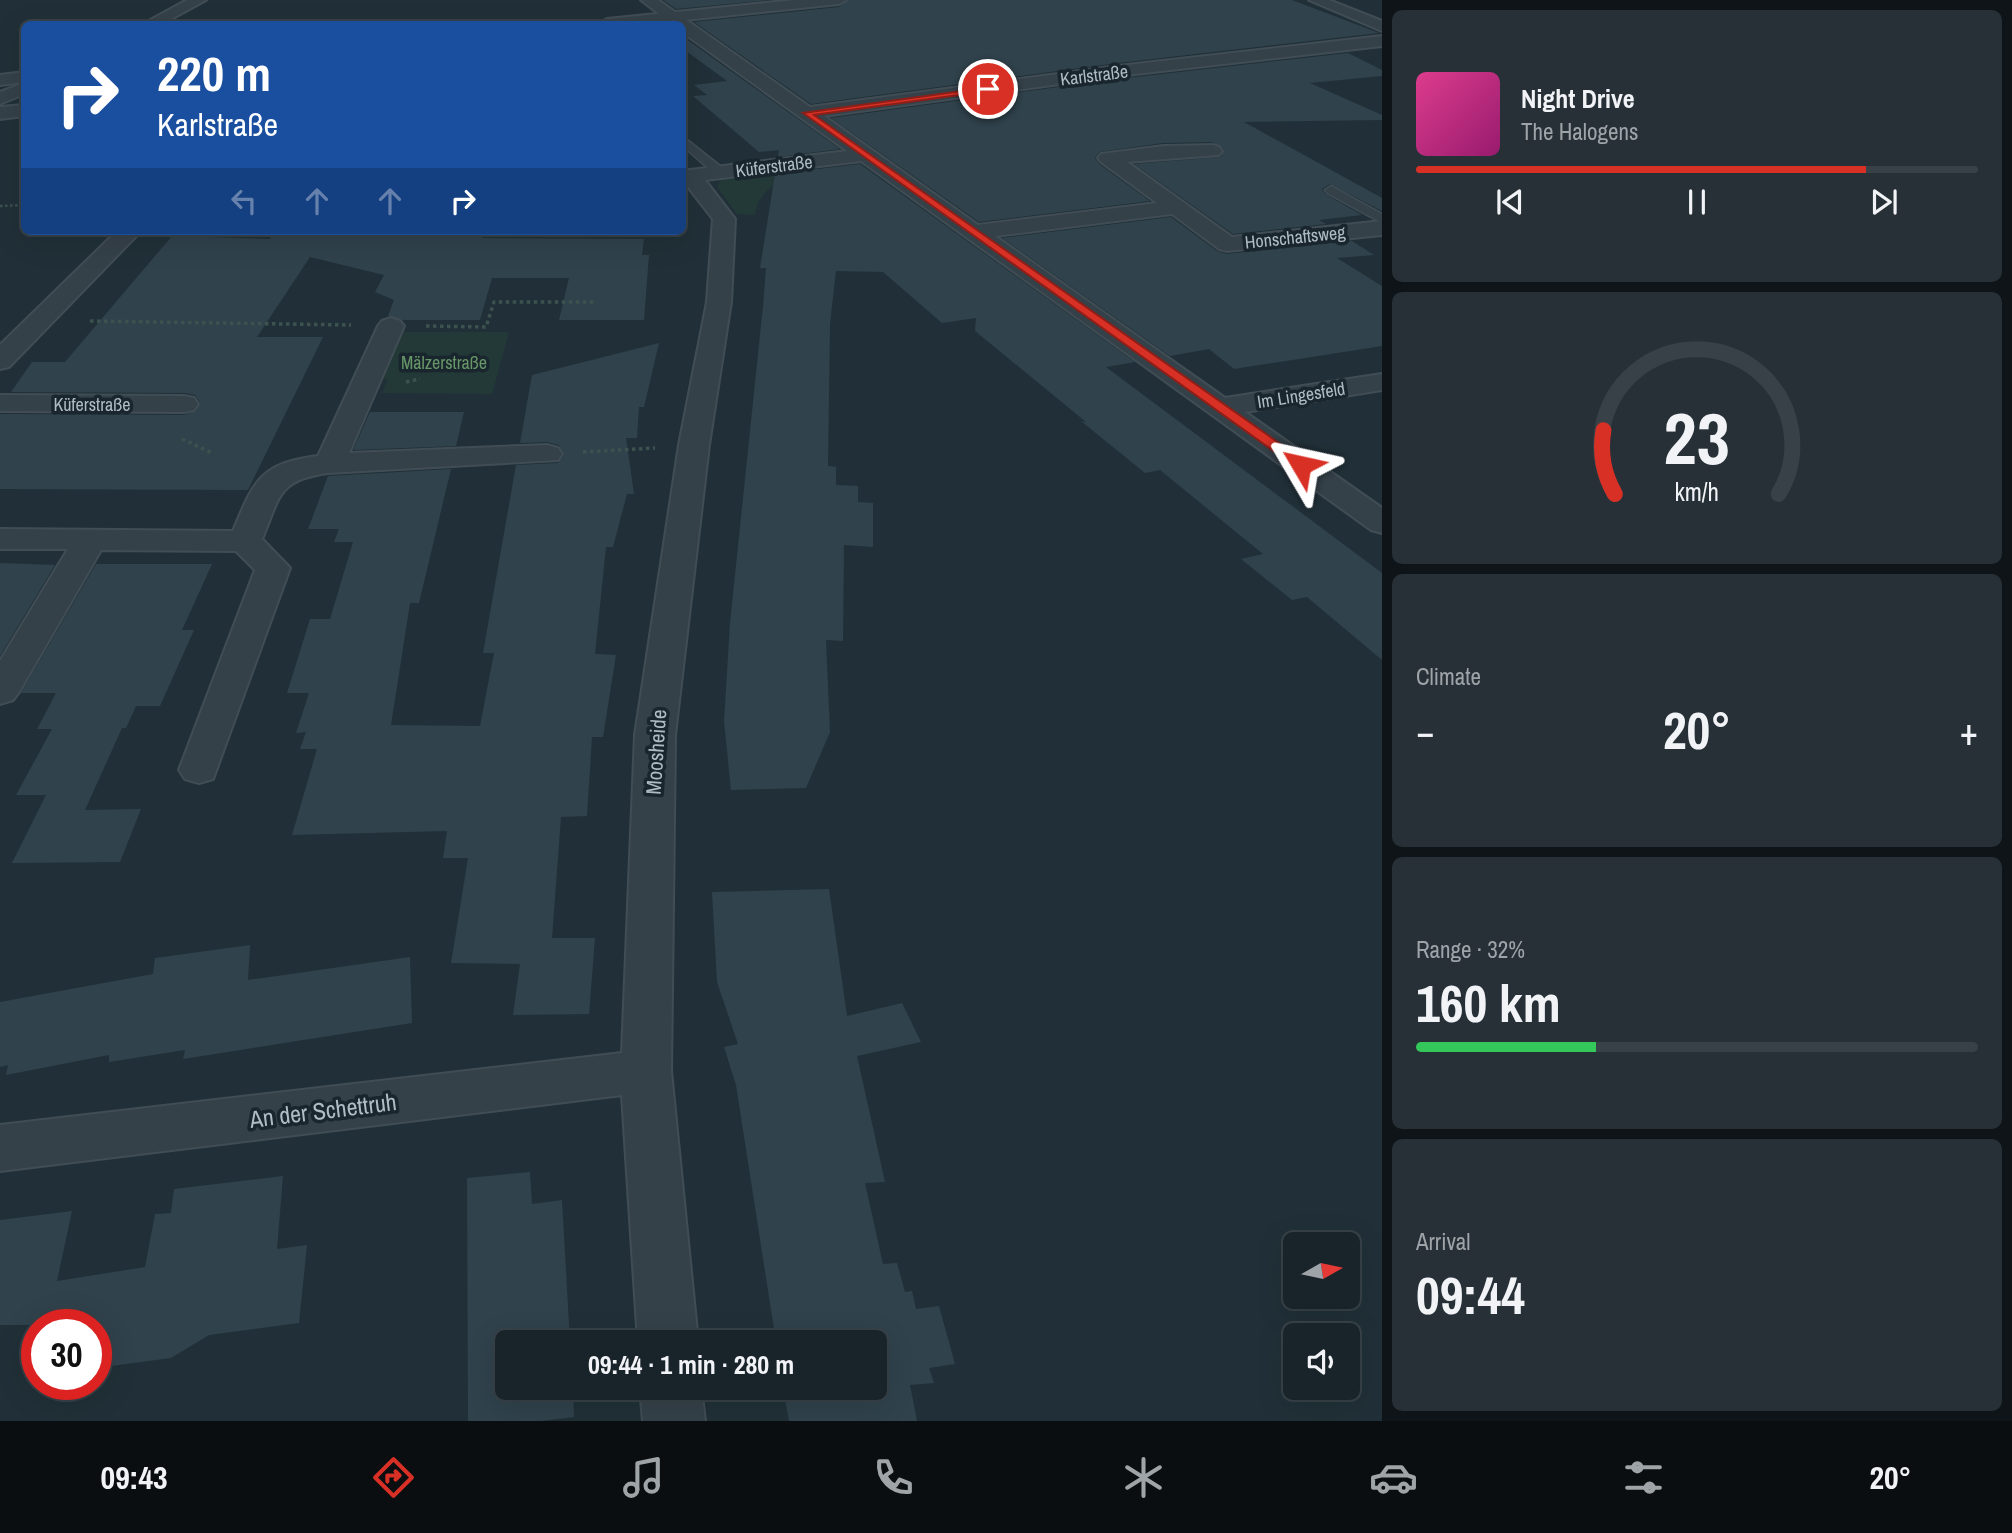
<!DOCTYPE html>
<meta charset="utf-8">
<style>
:root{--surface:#19242a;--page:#263036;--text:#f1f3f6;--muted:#9fa4a8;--line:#374147;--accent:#d93025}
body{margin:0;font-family:"Archivo Narrow",sans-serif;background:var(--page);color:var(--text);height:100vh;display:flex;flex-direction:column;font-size:26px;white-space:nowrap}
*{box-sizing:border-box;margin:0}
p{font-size:23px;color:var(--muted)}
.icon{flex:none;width:38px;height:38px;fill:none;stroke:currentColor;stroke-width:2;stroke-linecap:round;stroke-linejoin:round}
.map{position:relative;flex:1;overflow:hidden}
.side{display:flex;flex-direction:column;gap:10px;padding:10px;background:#0e1417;width:630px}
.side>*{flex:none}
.top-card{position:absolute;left:21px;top:21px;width:665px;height:214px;border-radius:10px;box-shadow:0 7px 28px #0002,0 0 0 2px var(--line);background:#1a4fa0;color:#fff;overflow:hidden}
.needle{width:46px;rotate:81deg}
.controls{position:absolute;left:1283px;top:1232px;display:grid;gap:14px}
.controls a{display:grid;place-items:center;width:77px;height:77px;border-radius:10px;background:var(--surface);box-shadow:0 7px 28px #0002,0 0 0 2px var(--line);font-size:35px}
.speed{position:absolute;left:21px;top:1309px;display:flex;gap:14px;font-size:35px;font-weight:700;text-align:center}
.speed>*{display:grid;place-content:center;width:91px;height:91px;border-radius:50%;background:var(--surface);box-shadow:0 7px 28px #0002,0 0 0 2px var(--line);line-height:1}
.speed .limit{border:10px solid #d22;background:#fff;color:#111}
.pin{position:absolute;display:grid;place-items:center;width:60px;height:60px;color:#fff;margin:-30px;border:4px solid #fff;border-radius:50%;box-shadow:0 2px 7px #0007}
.me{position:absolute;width:77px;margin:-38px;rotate:306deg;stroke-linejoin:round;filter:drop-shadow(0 0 5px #0008)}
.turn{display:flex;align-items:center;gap:24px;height:147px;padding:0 21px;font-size:32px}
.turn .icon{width:91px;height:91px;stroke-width:2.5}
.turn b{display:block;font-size:49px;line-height:60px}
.lanes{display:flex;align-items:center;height:66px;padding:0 21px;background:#0003;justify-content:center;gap:35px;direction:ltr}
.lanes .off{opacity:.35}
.big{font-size:52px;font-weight:700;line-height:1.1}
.side .card{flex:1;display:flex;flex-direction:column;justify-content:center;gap:10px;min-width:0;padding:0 24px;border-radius:10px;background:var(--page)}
.side .dial{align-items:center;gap:0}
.dial svg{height:182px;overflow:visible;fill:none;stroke:var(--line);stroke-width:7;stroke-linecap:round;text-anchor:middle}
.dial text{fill:var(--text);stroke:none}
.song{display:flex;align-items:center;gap:21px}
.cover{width:84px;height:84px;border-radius:10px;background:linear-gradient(135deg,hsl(330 70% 55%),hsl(320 70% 35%))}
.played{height:7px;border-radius:4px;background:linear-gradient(90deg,var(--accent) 80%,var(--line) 80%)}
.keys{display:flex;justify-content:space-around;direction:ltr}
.heat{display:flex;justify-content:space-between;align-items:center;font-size:38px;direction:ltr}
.charge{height:10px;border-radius:5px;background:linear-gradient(90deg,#34c759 32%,var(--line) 0)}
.trip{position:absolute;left:495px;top:1330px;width:392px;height:70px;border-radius:10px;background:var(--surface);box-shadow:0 7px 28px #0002,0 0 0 2px var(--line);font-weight:700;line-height:70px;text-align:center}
.tab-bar{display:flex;height:112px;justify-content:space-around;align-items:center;background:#0a0e11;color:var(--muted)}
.tab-bar .icon{width:49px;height:49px}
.tab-bar .active{color:var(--accent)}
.tab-bar b{font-size:32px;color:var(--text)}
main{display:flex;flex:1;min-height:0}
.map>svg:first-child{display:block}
</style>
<main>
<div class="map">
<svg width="1382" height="1421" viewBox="0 0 1382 1421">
<rect width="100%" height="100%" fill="#213038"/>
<g fill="#233938">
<path d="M810,169c-25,9 -51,17 -55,46l-18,-1 -20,-27 3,-6 7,-3z"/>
<path d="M392,332h117l-17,62 -110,-1 6,-14h-14z"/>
</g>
<g fill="#30424c">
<path d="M663,0h106l-93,9z"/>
<path d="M848,0h444l87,33 -261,30 -307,41 -117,-82 145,-15z"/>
<path d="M682,36l158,113 -62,8 1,-7 -20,2 -66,-56 14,-1 -13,-10 33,-4 -45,-33z"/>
<path d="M1348,53l34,17v6l-72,7 72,32v5l-138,2 138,76v13l-52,-27 -8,5 3,5 37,21 -43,5 7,4 -93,10 -99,-70 87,-7 3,-8 -12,-7 -49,1 -64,9 -4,6 4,6 51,37 -171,21 -148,-104 287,-39z"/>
<path d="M860,164l275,198 -29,5 276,206v87l-75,-63 -15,3 -51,-41 22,-5 -103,-84 -15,3 -64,-52 5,1 -111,-91 1,-13 -34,5 -59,-51 -47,-1 -6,52 -2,143 8,1v18l22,1v16l15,1v44l-29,-2 -1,96 -17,-1 4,92 -24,56 -75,2 -7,-69 6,-98 33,-317 3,-38h-6l15,-94z"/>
<path d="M1171,217l46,34 9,3 126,-13 22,14 -37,3 45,28v60l-148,23 -25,-20 -39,7 -168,-118z"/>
<path d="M390,231h94l-2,7 162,1 -2,16h7l-5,65h-85l10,-42h-77l-12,42h-77l-15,-4 6,-16 -19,-8 9,-17 -74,-18 -53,80h66l-75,153 -248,-1v-75l184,1 12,-4 4,-8 -5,-8 -10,-2 -174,-1 21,-30h33l107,-126 98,3 1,-7z"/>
<path d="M659,343l-15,64h-5l-2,31h-11l8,56h-7l-14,53h-7l-11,107 21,1 -13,82h-11l-5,79 -26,1 -9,121h43l-6,76 -76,1 7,-51 -69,-1 17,-105h-25l4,-27 -155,4 25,-86h-17l6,-17 -10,1 13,-40h-22l23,-74h20l23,-77h-19l5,-13h-31l20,-53 123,-7 -32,134h-9l-19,122 89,1 14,-73h-11l33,-188 42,-2 6,-8 -5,-10 -12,-3 -27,1 12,-68z"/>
<path d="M370,412h94l-8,34 -103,4z"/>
<path d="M0,563l55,2 -55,91z"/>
<path d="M96,564h116l-30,66h12l-34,76h-24l-10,22h-4l-37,82 56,-1 -21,53 -108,1 34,-68h-30l36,-66h-15l19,-36h-35z"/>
<path d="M829,889l18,127 55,-13 19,39 -64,14 28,126 -20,1 18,81 14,-1 8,29 7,-1 4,18 23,-3 16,58 -26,4 5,15 -24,2 7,36h-128l-6,-33h92v-46h-99l-40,-257 -12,-38 14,-3 -21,-62 -5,-90z"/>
<path d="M250,945l-2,35 162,-23 2,66 -229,36 2,-9 -76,12v-7l-103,20 2,-10 -8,2v-65l153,-28 2,-16z"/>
<path d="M530,1172l2,32 30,-4 8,142h-62v46h65l1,29 -33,4h-73l-1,-243z"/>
<path d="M283,1176l-6,73 30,-4 -8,78 -90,12 -38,23 -75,10v-43h-96v-105l72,-9 -15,70 88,-14 10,-53 16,-1 3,-24z"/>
</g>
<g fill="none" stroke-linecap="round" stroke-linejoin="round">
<g stroke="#414d55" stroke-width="3">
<g id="service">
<path d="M682,136l43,34v6h-8l-35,-31z"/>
<path d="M1331,186l51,28v9l-55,-30 -2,-3z"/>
</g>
</g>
<g stroke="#414d55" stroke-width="4">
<g id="minor">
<path d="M641,0h17l152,107 308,-41 264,-30v10l-264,30 -294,40 154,109 179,-22 -56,-41 -3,-4 3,-4 62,-8 49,-1 7,2 3,4 -3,4 -92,7 105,75 150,-16v14l-155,16 -8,-2 -47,-35 -177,22 230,162 157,-24v16l-137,22 137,96v25l-11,-3 -510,-369 -156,19 30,39 -4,83 -22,143 -34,290 -4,336 27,271h-60l-16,-247 -622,76v-46l622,-72 13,-318 44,-290 28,-143 6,-83 -28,-36h-3v-12l165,-20 -165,-119v-8h-10z"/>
<path d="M1309,0h20l53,21v10z"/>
<path d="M24,72v10l-24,3v-10z"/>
<path d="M24,105v11l-24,3v-12z"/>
<path d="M117,231h24l-132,136 -9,2v-24z"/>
<path d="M391,318l9,3 4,5 -55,127 198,-8 11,3 4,6 -4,6 -230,13c-51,7 -48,24 -66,66l28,29 -77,211 -14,4 -14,-4 -6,-9 76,-200 -19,-19 -135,-1 -82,142 -6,8 -13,4v-43l68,-112h-68v-20l233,2c21,-50 27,-68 85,-75l60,-130 4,-5z"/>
<path d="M0,395l184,1 10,2 4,6 -4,6 -10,2 -184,-1z"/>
<path d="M640,1388h61l4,33h-62z"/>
</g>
</g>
<g stroke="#414d55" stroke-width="4">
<g id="tertiary">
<path d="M187,0h19l-44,24h-19z"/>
<path d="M795,0h51l-7,4 -192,20h-48l8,-5z"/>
<path d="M24,83v11l-24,10v-12z"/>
</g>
</g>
<path stroke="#3c524f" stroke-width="2.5" stroke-dasharray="2.5 2.5" stroke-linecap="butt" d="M0,206l24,-1"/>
<g stroke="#3c524f" stroke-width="3.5" stroke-dasharray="3.5 3.5" stroke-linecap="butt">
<path d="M90,321l261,4"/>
<path d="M426,326l60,1 8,-25h100"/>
<path d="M406,382l14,-3"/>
<path d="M182,439l30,14"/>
<path d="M583,452l72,-4"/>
</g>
<use href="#service" fill="#354149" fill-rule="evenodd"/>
<use href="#minor" fill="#354149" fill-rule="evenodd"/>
<use href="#tertiary" fill="#354149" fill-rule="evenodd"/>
</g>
<path fill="#d93025" stroke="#8d1f18" stroke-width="2" d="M991,87l-3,4 -174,24 492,347v6h-9l-494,-355z"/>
<g text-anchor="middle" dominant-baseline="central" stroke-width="7" stroke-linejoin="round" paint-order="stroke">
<g font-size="18" fill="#afbcc5" stroke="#1a262d">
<text transform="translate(1094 75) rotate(-7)">Karlstraße</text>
<text transform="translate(774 166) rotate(-7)">Küferstraße</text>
<text transform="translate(1295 237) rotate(-6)">Honschaftsweg</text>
<text transform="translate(1301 395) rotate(-9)">Im Lingesfeld</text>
<text x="92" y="404">Küferstraße</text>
</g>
<g font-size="18" fill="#679668" stroke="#1a262d">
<text x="444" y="362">Mälzerstraße</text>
</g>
<g font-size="21" fill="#afbcc5" stroke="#1a262d">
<text transform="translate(656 752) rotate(-86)">Moosheide</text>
</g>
<g font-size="24" fill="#afbcc5" stroke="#1a262d">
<text transform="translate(323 1110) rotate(-7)">An der Schettruh</text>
</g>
</g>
</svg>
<div class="controls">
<a><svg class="needle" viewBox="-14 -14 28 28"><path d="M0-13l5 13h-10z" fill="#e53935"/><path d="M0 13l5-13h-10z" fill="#9fa4a8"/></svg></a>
<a><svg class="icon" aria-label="sound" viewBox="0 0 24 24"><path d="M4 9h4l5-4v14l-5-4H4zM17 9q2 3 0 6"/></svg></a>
</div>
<div class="speed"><div class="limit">30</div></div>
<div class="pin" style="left:988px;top:89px;background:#d93025"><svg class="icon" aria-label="arrive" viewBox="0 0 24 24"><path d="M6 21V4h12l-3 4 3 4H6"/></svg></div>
<svg class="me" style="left:1301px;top:465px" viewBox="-20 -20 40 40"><path d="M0-17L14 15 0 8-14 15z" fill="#d93025" stroke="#fff" stroke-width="4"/></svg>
<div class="trip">09:44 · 1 min · 280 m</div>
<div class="top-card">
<div class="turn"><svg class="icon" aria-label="right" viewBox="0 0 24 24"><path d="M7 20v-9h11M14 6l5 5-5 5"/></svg><div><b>220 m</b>Karlstraße</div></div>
<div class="lanes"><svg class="icon off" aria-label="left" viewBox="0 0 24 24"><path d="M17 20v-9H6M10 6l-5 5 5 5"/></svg><svg class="icon off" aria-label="ahead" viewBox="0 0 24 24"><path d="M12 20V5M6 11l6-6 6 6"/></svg><svg class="icon off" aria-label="ahead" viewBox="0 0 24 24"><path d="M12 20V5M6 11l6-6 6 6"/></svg><svg class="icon" aria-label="right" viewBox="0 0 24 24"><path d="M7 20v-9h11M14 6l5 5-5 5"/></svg></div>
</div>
</div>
<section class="side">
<div class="card">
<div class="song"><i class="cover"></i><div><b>Night Drive</b><p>The Halogens</p></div></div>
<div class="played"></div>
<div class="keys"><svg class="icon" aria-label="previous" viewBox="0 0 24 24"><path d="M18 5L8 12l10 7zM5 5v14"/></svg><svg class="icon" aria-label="pause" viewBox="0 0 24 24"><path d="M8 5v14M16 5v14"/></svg><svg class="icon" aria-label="next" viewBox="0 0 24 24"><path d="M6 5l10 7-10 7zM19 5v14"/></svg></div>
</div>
<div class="card dial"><svg viewBox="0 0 100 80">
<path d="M14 69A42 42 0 1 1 86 69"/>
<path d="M14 69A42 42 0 0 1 9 41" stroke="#d93025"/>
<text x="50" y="56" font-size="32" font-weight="700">23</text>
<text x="50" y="72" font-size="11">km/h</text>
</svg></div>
<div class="card"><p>Climate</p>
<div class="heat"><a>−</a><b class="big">20°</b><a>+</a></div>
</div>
<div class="card"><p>Range · 32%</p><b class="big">160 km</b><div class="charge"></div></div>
<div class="card"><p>Arrival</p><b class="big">09:44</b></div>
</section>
</main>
<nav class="tab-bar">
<b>09:43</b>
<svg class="icon active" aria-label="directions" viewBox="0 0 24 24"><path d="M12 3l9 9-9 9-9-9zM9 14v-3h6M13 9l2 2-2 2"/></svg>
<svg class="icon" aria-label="music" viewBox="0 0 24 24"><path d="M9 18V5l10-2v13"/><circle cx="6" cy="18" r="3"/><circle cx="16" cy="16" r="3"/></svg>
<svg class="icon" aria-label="phone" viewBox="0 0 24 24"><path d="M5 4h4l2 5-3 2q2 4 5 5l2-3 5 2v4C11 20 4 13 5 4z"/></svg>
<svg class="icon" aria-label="climate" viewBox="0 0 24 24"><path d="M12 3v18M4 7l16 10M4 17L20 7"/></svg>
<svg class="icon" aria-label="car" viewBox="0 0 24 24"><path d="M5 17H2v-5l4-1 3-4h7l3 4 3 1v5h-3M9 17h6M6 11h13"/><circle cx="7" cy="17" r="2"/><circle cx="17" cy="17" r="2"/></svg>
<svg class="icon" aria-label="filters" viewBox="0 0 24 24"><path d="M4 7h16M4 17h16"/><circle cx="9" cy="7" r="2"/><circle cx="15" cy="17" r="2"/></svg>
<b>20°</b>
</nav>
